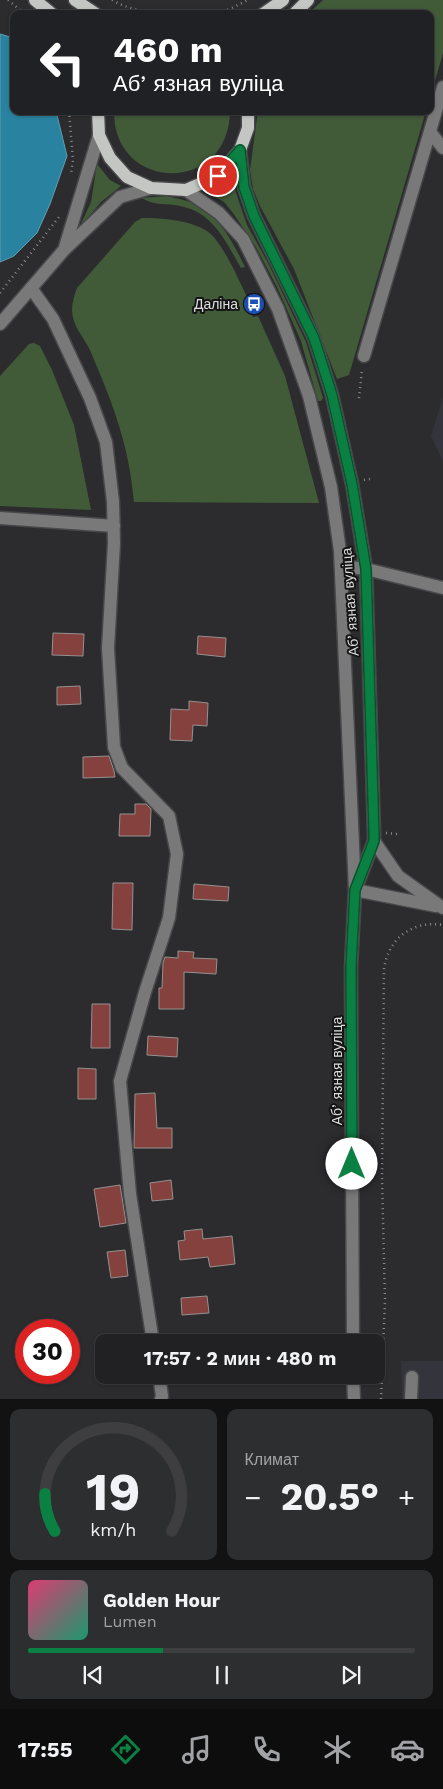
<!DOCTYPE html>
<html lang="ru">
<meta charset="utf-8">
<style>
:root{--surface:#212123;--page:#2d2e30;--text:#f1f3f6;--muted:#a2a3a6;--line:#3e3e41;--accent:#0b8043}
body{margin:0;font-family:"Work Sans",sans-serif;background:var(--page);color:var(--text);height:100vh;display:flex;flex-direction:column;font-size:19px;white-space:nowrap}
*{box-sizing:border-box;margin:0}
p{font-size:16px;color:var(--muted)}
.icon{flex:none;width:28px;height:28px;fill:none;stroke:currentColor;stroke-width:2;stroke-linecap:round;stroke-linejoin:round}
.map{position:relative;height:1399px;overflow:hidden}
.panel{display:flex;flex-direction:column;gap:10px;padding:10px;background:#121213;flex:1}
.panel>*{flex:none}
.banner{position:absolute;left:10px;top:10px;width:424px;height:105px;border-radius:10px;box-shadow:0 1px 4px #0004,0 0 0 1px var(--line);background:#202124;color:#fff;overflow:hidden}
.speed{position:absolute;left:15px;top:1319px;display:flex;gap:10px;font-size:25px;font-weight:700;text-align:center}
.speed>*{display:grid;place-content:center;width:65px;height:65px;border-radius:50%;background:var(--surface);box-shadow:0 1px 4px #0004,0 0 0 1px var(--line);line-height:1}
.speed .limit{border:8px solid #d22;background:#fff;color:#111}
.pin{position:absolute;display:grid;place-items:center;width:42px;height:42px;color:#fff;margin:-21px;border:2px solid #fff;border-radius:50%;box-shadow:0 1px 5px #0007}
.me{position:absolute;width:55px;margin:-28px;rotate:0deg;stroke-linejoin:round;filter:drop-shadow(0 0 4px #0008)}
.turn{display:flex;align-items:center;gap:18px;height:105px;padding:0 20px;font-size:22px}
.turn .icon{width:65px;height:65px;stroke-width:2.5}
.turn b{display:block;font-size:35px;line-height:42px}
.big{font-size:38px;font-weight:700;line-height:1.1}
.panel .tile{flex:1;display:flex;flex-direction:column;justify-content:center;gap:8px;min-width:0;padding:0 18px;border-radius:10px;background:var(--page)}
.panel .dial{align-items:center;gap:0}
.dial svg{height:130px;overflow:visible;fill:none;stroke:var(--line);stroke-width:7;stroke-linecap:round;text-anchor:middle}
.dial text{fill:var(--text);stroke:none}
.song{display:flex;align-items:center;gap:15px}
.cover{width:60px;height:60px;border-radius:8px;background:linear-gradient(135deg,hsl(340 70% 55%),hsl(160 70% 35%))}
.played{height:5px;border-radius:2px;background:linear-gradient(90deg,var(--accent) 35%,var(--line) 35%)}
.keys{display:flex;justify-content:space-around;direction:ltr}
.heat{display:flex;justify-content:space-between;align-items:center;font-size:28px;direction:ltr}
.panel .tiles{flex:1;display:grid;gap:10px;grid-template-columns:1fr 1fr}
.tile:last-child{grid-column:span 2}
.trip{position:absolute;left:95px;top:1334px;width:290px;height:50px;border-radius:10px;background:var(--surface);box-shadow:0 1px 4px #0004,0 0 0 1px var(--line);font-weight:700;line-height:50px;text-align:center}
.dock{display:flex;height:80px;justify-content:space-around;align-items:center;background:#0d0d0e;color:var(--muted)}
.dock .icon{width:35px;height:35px}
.dock .on{color:var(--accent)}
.dock b{font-size:22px;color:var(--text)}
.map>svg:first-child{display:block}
</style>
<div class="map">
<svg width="443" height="1399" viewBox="0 0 443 1399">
<rect width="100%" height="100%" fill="#2c2c2f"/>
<g fill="#34343c">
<path d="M443,397v64l-12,-25z"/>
<path d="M401,1361h42v38h-41z"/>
</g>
<g fill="#415b39">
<path d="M323,0h120v53l-13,45v-84h-122z"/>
<path d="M114,111h116c-1,84 -117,82 -116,0z"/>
<path d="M258,111h168l-77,264 -12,4 -43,-110 -34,-63 -7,-17 -3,-19z"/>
<path d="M97,164l13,16 11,6 -20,16 -23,28 13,-28z"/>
<path d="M233,172l3,21 11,32 20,36 39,81 17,56 -2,3h-3l-17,-60 -24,-54 -21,-40 -23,-34 -9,-11 -19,-11 19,-11z"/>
<path d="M167,196c10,3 21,4 30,9 25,14 36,38 48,62l-4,1c-15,-26 -28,-56 -61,-62 -14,-3 -26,0 -38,-8z"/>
<path d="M142,218c22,0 47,2 65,13 16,11 33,52 42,70l-4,4 8,12 5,-1 27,60 34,127 -185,-1c-5,-56 -20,-96 -42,-147 -4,-12 -14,-22 -18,-34 -4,-12 -1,-22 3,-33l58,-66z"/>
<path d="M34,343l6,3 12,24 22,55 17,85 -91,-4v-130l29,-32z"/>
</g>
<path fill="#29829f" stroke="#5f9eb2" d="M0,34l14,4v73h42l11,45 -17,48 -13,29 -23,23 -14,6z"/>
<g fill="#84413e" stroke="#959190">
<path d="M53,633l31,1 -1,22 -31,-1z"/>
<path d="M198,636l28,2 -1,19 -28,-3z"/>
<path d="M80,686l1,18 -24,1v-18z"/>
<path d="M189,701l19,2 -1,23 -14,-1 -1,16 -22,-1 1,-31 18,1z"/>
<path d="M109,756l5,15 1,6 -32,1v-21z"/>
<path d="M135,804h11l5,5 -1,27h-31l1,-22h15z"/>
<path d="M113,883h20l-1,47 -20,-1z"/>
<path d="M194,884l35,3 -1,14 -35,-2z"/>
<path d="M178,951l16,1 -1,6 24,1 -1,15 -32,-2v37h-25v-21h3l1,-25 2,-6 13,1z"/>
<path d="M92,1004h18v44h-19z"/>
<path d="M148,1036l30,2 -1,19 -30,-2z"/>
<path d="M78,1068l18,1v30h-18z"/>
<path d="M155,1093l2,35h15v20h-38l1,-54z"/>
<path d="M171,1180l2,19 -21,2 -2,-18z"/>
<path d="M120,1185l6,38 -26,4 -6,-38z"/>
<path d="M202,1229l1,10 29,-3 3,28 -25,3 -2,-10 -28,3 -2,-19 7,-1 -1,-9z"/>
<path d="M125,1250l3,26 -17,2 -4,-26z"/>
<path d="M207,1296l2,17 -27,2 -1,-17z"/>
</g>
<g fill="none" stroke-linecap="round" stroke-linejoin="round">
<g stroke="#48484b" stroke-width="15">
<g id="minor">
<path d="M430,132l13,16"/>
<path d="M240,150l4,37 10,29 60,122 18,57 20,89 14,85 8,264v8l-17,44"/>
<path d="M186,190l33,23 24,26 35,70 31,87 22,91 9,64 15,339 -4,77 2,375"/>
<path d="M65,247l34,-112"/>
<path d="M31,288l22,31 37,79 16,44 7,60 1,41 -6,105 6,99 8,21 47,48 8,38 -8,64 -24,74 -25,89 10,113 23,148"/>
<path d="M0,324l64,-74 56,-53 31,-9"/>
<path d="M364,356l79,-269"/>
<path d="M0,518l114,8"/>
<path d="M341,566l25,3 77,19"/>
<path d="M374,841l24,35 45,32"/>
<path d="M355,890l81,16"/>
<path d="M159,1375l3,21 -1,3"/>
<path d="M353,1375l1,24"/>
<path d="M411,1399l1,-22"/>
</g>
</g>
<g stroke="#48484b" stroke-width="15">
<g id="major">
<path d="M35,0l17,14"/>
<path d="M75,0l21,14"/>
<path d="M263,14l20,-14"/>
<path d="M294,14l14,-14"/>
<path d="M98,111l1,24 11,23 17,19 24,11 35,2 32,-14 22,-26 8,-22v-17"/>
</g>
</g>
<g stroke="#8a8a8c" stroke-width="2.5" stroke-dasharray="1 4" stroke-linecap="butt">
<path d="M8,0l17,14"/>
<path d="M112,0c22,13 48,13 73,14"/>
<path d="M213,14l17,-5 18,-9"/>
<path d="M69,111l4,49 -2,14"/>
<path d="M0,293l59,-76"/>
<path d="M359,398l3,-28"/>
<path d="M364,480l6,-1"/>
<path d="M386,833l11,1"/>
<path d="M381,1399l4,-98 -3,-123 2,-209c4,-30 28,-49 59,-44"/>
</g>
<use href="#minor" stroke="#787978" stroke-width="12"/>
<use href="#major" stroke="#c4c6c3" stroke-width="12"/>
</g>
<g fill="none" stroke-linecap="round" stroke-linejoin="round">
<g stroke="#07532c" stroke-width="12">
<path id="route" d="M218,176l22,-26 4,37 10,29 60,122 18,57 20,89 14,85 8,264v8l-19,49 -4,77 1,197"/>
</g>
<use href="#route" stroke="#0b8043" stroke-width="9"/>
</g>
<defs>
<g id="bus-disc" transform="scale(1.125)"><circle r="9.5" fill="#1a4fb4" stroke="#151516"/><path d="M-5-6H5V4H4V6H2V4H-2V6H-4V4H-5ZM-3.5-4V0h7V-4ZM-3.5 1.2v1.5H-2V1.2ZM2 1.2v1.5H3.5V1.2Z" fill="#fff"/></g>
</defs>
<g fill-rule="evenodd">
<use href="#bus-disc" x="254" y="304"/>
</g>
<g text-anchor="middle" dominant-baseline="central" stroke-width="4" stroke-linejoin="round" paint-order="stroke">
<g font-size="14" fill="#dedee0" stroke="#151516" text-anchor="end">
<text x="238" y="304">Даліна</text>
</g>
<g font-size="14" fill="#dedee0" stroke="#151516">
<text transform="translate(350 602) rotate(-94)">Абʼязная вуліца</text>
<text transform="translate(337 1071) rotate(-90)">Абʼязная вуліца</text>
</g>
</g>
</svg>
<div class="speed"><div class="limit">30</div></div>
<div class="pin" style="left:218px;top:176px;background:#d93025"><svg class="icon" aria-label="arrive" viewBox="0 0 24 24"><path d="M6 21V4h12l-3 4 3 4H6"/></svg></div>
<svg class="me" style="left:352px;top:1164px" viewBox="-20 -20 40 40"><circle r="19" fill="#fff"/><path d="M0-13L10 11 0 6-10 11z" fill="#0b8043"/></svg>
<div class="trip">17:57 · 2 мин · 480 m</div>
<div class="banner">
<div class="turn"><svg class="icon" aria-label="left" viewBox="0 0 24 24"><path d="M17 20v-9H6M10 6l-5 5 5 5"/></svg><div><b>460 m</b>Абʼязная вуліца</div></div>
</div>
</div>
<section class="panel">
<div class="tiles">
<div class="tile dial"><svg viewBox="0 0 100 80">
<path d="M14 69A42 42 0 1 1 86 69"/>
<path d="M14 69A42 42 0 0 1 8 46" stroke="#0b8043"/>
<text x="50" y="56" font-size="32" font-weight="700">19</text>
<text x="50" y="72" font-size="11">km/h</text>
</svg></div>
<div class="tile"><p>Климат</p>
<div class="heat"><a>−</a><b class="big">20.5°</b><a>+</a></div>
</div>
<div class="tile">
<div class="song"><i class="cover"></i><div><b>Golden Hour</b><p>Lumen</p></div></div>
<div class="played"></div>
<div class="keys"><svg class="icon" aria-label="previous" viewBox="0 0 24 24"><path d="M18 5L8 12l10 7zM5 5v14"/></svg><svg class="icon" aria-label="pause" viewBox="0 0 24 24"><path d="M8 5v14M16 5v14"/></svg><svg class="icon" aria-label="next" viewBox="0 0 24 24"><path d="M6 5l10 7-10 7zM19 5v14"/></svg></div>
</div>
</div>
</section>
<nav class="dock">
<b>17:55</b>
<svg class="icon on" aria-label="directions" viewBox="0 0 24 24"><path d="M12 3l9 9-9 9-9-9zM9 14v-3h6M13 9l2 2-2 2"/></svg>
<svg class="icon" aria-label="music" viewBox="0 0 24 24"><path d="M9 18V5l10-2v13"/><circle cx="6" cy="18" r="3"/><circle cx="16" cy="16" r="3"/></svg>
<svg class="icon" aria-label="phone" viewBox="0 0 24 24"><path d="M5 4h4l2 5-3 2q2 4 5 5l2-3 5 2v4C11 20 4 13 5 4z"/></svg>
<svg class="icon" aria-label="climate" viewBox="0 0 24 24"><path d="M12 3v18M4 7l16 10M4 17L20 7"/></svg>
<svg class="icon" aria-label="car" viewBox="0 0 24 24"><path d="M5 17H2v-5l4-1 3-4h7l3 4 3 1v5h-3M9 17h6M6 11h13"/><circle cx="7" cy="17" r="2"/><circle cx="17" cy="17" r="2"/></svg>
</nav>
